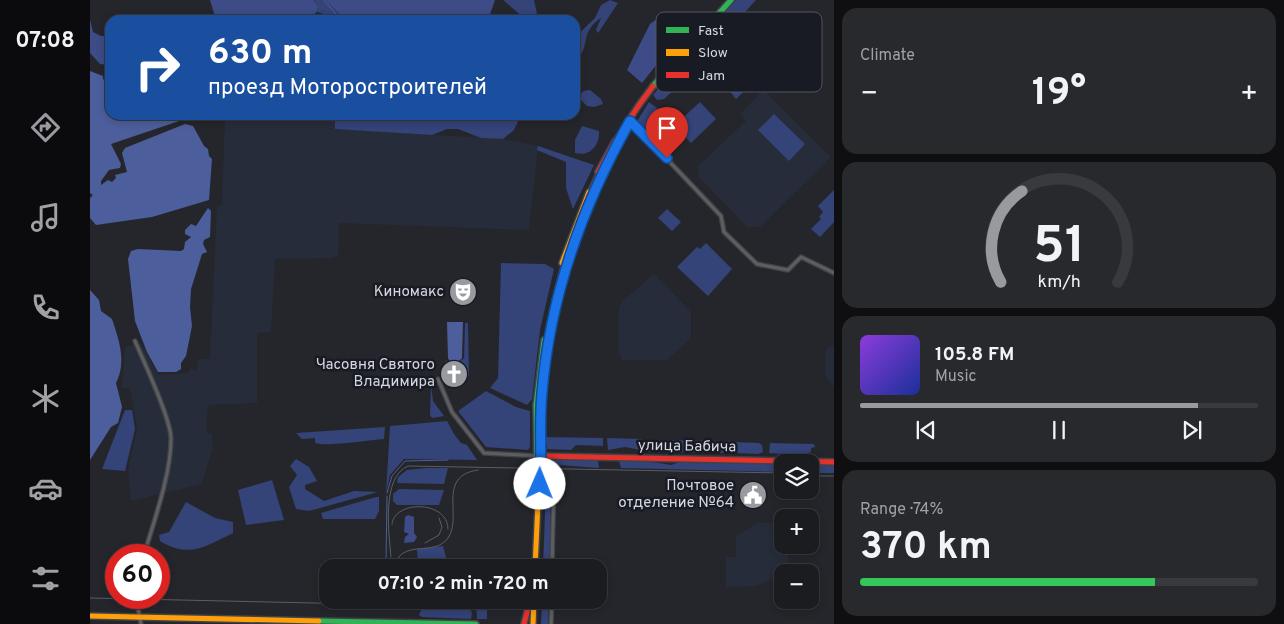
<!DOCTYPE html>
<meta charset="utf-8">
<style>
:root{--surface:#1b1c20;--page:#28292d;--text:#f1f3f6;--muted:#a0a1a5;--line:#393a3e;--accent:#989aa0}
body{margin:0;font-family:Overpass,sans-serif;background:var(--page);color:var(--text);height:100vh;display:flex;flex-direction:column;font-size:19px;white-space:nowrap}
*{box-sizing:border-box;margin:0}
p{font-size:16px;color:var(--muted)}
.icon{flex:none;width:28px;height:28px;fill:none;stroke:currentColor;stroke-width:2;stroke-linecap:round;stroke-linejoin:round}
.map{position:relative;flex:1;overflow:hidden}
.sheet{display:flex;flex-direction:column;gap:8px;padding:8px;background:#0f0f12;width:450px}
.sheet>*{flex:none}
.banner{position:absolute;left:15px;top:15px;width:475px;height:105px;border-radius:15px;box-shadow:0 2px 8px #0003,0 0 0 1px var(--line);background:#1a4fa0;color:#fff;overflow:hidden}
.buttons{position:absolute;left:684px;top:454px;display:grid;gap:10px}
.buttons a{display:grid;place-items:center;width:45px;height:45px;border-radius:10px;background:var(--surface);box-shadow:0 2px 8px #0003,0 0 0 1px var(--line);font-size:25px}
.speed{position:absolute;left:15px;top:544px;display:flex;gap:10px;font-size:25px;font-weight:700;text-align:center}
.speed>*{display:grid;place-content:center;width:65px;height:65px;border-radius:50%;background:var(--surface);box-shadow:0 2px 8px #0003,0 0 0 1px var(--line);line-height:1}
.speed .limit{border:8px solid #d22;background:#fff;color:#111}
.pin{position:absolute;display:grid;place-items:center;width:42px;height:42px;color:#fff;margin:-51px -21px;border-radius:50% 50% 50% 0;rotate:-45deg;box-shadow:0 0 5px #0007}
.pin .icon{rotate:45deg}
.me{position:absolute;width:55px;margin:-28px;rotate:1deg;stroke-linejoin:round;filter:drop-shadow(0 0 4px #0008)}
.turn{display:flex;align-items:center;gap:18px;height:105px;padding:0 20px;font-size:22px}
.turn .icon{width:65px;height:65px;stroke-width:2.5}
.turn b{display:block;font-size:35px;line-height:42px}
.big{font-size:38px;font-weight:700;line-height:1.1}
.sheet .card{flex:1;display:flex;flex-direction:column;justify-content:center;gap:8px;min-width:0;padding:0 18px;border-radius:15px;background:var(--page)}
.sheet .dial{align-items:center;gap:0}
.dial svg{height:130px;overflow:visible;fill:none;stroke:var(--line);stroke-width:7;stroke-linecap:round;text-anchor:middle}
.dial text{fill:var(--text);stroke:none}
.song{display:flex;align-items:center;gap:15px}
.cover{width:60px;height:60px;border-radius:8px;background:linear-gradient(135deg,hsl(270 70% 55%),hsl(230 70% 35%))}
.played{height:5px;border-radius:2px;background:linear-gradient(90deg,var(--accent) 85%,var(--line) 85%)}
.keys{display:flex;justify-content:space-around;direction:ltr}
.heat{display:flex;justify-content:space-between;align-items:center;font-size:28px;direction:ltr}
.charge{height:8px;border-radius:4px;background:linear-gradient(90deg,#34c759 74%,var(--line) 0)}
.trip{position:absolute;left:229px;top:559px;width:288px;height:50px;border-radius:15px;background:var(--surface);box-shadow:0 2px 8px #0003,0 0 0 1px var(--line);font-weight:700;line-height:50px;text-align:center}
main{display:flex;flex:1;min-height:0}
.menu{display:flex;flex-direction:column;width:90px;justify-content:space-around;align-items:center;background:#0b0b0d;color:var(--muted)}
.menu .icon{width:35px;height:35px}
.menu .current{color:var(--accent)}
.menu b{font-size:22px;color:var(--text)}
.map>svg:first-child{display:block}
</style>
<main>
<nav class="menu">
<b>07:08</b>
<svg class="icon current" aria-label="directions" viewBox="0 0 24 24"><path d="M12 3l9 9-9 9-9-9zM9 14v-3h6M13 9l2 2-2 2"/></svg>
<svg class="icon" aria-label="music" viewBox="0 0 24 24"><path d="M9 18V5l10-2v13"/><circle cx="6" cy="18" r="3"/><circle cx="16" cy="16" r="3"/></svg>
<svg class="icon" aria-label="phone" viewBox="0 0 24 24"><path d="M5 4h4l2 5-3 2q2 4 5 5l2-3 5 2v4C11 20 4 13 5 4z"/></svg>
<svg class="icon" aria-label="climate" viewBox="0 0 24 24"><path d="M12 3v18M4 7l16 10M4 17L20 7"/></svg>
<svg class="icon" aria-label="car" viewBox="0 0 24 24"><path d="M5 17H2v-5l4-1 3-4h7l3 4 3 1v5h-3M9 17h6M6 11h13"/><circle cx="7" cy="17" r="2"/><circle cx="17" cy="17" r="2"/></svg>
<svg class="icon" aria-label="filters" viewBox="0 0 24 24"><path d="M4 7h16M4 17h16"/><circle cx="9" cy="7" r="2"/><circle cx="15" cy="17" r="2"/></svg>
</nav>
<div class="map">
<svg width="744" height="624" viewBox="0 0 744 624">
<rect width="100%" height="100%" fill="#24262b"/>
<g fill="#272c3a">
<path d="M673,90l68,67 -71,70h-13l-48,-50 -1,-11 48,-45 -6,-7z"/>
<path d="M245,115l1,14 167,10 35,7 -9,84 -190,-7 -1,33 -7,2 -56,1 -4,73 -14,1v70l-49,2 -2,27 6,3 1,12 -11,37 -71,17 -3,-31 9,-41 -7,-41h-8l3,-41 16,-4 17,32 30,-2 3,-5 5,3 2,-12h12l7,-152 5,-3 3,-88z"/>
<path d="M564,274l37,38v26l-24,22h-45l-4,-10 1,-43 4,-6z"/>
<path d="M744,345v42l-9,-12 1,-26z"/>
<path d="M668,523h24v22h6v27h-6v3l-26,11 -30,1v-30h10v-21z"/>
</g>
<g fill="#344378">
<path d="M223,0h12l21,20h-16l-3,-5 -10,-3 1,-6z"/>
<path d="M413,0h31l3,14 -1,6h-10z"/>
<path d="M520,0l8,3 -20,30 -2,-3 5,-12c-21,14 -11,26 -22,39l-4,-3v-17l20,-19 6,-13z"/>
<path d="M646,0h20c-11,12 -22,27 -40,25v-5z"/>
<path d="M633,39l3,3 -62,57 -7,1 -4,-5 37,-44 13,3z"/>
<path d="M656,73l9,8 -19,18 -7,-9z"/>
<path d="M500,90l11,9 2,5 -9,3 -7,-1 -8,-8 4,-7z"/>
<path d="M559,102l8,6v6l-12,18 -9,-9z"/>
<path d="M610,102l16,17 -25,24 -14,-15v-5z"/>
<path d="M684,114l31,30 -16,17 -31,-31z"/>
<path d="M245,115h186l-7,15 -11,9 -22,-1 -23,-9h-11l-15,6 -97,-6z"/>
<path d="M492,126l17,5c1,15 -10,26 -24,22v-13z"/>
<path d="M448,146l56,19 -21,44 -7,-21v-26l-29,-12z"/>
<path d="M744,190v32l-14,15 -9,-8 10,-10 -2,-2 4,-5 -5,-6z"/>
<path d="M577,209l14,13 -9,9 -14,-13z"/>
<path d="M616,243l26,26 -24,27 -31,-29 20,-20 3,2z"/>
<path d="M411,263l44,1 9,5 -14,61 -8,69 -5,6 -37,-17 8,-10z"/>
<path d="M375,323h3l1,53 -10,3v-9h-10v8h-3v-18l5,5h5l8,-7z"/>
<path d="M341,385l2,16 11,15 -12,2 -2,-3z"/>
<path d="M396,391l30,16 14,4v36l-2,3 -42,-3 -28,-36z"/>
<path d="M35,410h7l3,19 -10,42 -23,-2z"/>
<path d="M357,421l7,13 7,9 6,2 10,15 -73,-1 -14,16 -4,18 4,-67z"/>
<path d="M295,427l-1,12c-16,1 -56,8 -69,4v-5l-13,1 -6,-6z"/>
<path d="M451,437l62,1v8l-27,-1 -5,5 -24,-1v-4h-6z"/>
<path d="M517,438l34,1 -1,11 -15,-3 -17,3z"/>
<path d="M565,440l75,1v9l-5,3 -76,-1 -2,-2v-7h7z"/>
<path d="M644,442l25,1 3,2 1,7 -5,2 -21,-1 -3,-3z"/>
<path d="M680,443l44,1 1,3 -4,1v4l-11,3 -31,-2z"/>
<path d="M461,458l47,2 1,8 -53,-4z"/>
<path d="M206,459l13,8 8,14 -12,4v4l19,12 30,-10 24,1 -69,19 -13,-2 -7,-22 8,-12 -7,-9z"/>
<path d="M529,461h27l25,4 12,-4 99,3v8l-161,-4z"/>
<path d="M720,464l24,1v8h-24z"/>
<path d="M337,468h21l-4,16 -47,-1 1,-6 9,-7z"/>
<path d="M182,480l12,40 -38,5 -8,-35z"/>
<path d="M456,485h4l1,82 -8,1z"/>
<path d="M309,489l45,1 -5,15h-42l-4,-4v-7z"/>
<path d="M286,497h3v14l-4,8h-52l-2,-6z"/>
<path d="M96,502l29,16 18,4v11c-27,13 -44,26 -73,8l-1,-6 10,-3z"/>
<path d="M353,546l3,11 -4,7h-24l-1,-15z"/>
<path d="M386,600h11v19h-10z"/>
<path d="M452,600h7l-1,24h-7z"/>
<path d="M332,607l47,2 3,3 -1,7 -49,-2 -3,-2z"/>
</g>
<g fill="#3d4c86">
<path d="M120,0h103l5,6 -1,6 -11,8h-47l-6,-4 -7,4h-30z"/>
<path d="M235,0h170l-7,20h-142z"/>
<path d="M571,16l18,20 -37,47 -15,-13 23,-46z"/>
<path d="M0,19l3,13 8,4h9v29l-10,-1 -10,-11z"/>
<path d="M318,515l6,2v16l3,4 -3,5 -10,1 1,-6 4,-3 -5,-2 1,-15z"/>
</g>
<g fill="#4d5e9d">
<path d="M0,71l13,5v3l3,2 4,-2v36h79l-1,3 -77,26 10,20 -1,4 -11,2 -8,11v4l7,-5 4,2 4,-4 -1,-3 12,-3 -5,-19 3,-5 60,-24 8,2 11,20 4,3 1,7 3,3 -3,41 -57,17 -56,8 -6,-7v-20l3,-3 -3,-2z"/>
<path d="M118,208l3,3 -1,26 -6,3 -1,4 4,8 -5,2 -11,35 -1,18 2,19 -6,30 -5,7v6l-5,3h-18l-11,-20 -12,-31 -7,-62 3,-8 7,-2 43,2 3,-2 1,-7 6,-5 -6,-3v-4l6,-6 5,2z"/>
<path d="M0,290l9,10 2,11 11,8c7,21 15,43 4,64l6,24 -4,16 -7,4 -21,33z"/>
<path d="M357,322h16l-1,36 -6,6 -6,-2 -2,-4z"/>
</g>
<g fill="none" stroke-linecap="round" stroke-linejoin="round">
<g stroke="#4d5e9d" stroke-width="1">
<path d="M234,0l17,20"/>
<path d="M297,493l5,-17 13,-15 43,-1"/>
<path d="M296,562l1,-66"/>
</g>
<g stroke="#414347" stroke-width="5.5">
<g id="street">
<path d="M540,120l91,96 3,16 33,32 31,6 13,-13 33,16"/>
<path d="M45,341c9,21 36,78 36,98 0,35 -17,82 -27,116"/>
<path d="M348,379l14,33 32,41 54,3"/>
<path d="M449,476h15l-2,92"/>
<path d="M46,598l5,26"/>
<path d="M461,624l1,-24"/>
</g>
</g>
<g stroke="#414347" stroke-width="8">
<g id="fast">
<path d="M563,86l78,-86"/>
<path d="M447,483l-1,-78 8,-65"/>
<path d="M229,621l157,3"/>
</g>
</g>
<g stroke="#414347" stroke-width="8">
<g id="slow">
<path d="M472,263l27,-71"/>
<path d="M445,568l8,-174 5,-58"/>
<path d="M0,616l229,5"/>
<path d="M443,624l1,-24"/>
</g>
</g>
<g stroke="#414347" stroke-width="8">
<g id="jam">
<path d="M508,172l17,-31"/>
<path d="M458,336c16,-89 49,-178 105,-250"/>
<path d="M450,456l294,6"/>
<path d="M434,624l6,-24"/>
</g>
</g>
<use href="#street" stroke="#5d5e61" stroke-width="3"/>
<use href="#fast" stroke="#30b455" stroke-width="5"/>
<use href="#slow" stroke="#ff9f0a" stroke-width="5"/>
<use href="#jam" stroke="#e5322d" stroke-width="5"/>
<g stroke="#5c5d61" stroke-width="1">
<path d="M720,476h24"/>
<path d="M302,524c2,-24 56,-24 56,5"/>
<path d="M335,543l14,-8 3,-8 -3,-9"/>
<path d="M301,557c-2,-23 -10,-80 17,-91l374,7"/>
<path d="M304,568c6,-31 40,-10 54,-30 15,-22 -12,-62 30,-68"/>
<path d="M0,598l269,6 12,-1 7,-3"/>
</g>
</g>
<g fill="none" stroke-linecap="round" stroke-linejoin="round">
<g stroke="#114b97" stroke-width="12">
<path id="route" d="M450,484c2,-31 -1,-61 2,-91 8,-98 40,-187 88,-272l37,37"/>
</g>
<use href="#route" stroke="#1a73e8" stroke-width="9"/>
</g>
<defs>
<g id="theatre-disc" transform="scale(1.4375)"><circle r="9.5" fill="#989aa0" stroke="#181b24"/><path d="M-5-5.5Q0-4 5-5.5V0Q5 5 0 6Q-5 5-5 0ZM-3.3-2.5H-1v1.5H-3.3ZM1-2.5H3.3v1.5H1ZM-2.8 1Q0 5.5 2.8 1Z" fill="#fff"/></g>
<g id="church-disc" transform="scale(1.4375)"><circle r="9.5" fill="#989aa0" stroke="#181b24"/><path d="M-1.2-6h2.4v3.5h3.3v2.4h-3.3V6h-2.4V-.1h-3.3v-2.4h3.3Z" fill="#fff"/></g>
<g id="civic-disc" transform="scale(1.4375)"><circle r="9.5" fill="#989aa0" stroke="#181b24"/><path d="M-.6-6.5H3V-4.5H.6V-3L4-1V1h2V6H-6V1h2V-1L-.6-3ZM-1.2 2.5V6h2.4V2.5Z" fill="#fff"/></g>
</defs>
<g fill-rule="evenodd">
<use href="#theatre-disc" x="373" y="292"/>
<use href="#church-disc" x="364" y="374"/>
<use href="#civic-disc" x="663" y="495"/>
</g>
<g text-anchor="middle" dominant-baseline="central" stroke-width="5" stroke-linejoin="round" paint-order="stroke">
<g font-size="15" fill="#d6d8df" stroke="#181b24" text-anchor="end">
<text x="354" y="292">Киномакс</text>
<text x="345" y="365">Часовня Святого<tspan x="345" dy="17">Владимира</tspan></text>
<text x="644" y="486">Почтовое<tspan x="644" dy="17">отделение №64</tspan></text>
</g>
<g font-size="15" fill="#d6d8df" stroke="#181b24">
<text transform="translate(597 447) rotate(1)">улица Бабича</text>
</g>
</g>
<rect x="566" y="12" width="166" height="80" rx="8" fill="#181b24" stroke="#51545c" stroke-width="1"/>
<rect x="576" y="27" width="23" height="6" fill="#30b455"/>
<rect x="576" y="49" width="23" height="7" fill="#ff9f0a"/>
<rect x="576" y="72" width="23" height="6" fill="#e5322d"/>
<g font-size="14" fill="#d6d8df">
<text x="608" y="35">Fast</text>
<text x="608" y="57">Slow</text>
<text x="608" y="80">Jam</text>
</g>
</svg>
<div class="buttons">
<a><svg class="icon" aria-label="layers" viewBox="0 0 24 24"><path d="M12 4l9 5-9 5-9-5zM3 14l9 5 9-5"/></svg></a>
<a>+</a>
<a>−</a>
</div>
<div class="speed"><div class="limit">60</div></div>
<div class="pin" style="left:577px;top:158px;background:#d93025"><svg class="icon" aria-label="arrive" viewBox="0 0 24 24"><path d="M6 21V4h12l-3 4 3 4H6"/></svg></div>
<svg class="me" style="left:450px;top:484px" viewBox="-20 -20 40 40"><circle r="19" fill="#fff"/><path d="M0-13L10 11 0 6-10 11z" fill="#1a73e8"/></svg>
<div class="trip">07:10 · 2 min · 720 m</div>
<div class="banner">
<div class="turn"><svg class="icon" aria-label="right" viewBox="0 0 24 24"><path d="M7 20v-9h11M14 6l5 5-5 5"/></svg><div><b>630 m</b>проезд Моторостроителей</div></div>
</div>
</div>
<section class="sheet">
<div class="card"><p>Climate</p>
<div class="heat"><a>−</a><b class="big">19°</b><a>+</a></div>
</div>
<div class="card dial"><svg viewBox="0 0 100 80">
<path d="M14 69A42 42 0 1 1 86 69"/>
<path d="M14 69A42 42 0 0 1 27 13" stroke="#989aa0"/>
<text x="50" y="56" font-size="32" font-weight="700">51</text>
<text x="50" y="72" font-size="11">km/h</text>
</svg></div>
<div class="card">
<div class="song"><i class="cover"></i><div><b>105.8 FM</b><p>Music</p></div></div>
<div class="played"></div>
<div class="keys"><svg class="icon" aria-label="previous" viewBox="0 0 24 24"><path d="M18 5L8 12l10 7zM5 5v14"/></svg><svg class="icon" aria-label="pause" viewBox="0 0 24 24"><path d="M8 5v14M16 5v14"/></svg><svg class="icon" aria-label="next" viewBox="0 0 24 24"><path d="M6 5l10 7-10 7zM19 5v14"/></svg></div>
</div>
<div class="card"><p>Range · 74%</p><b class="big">370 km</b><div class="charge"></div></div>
</section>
</main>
